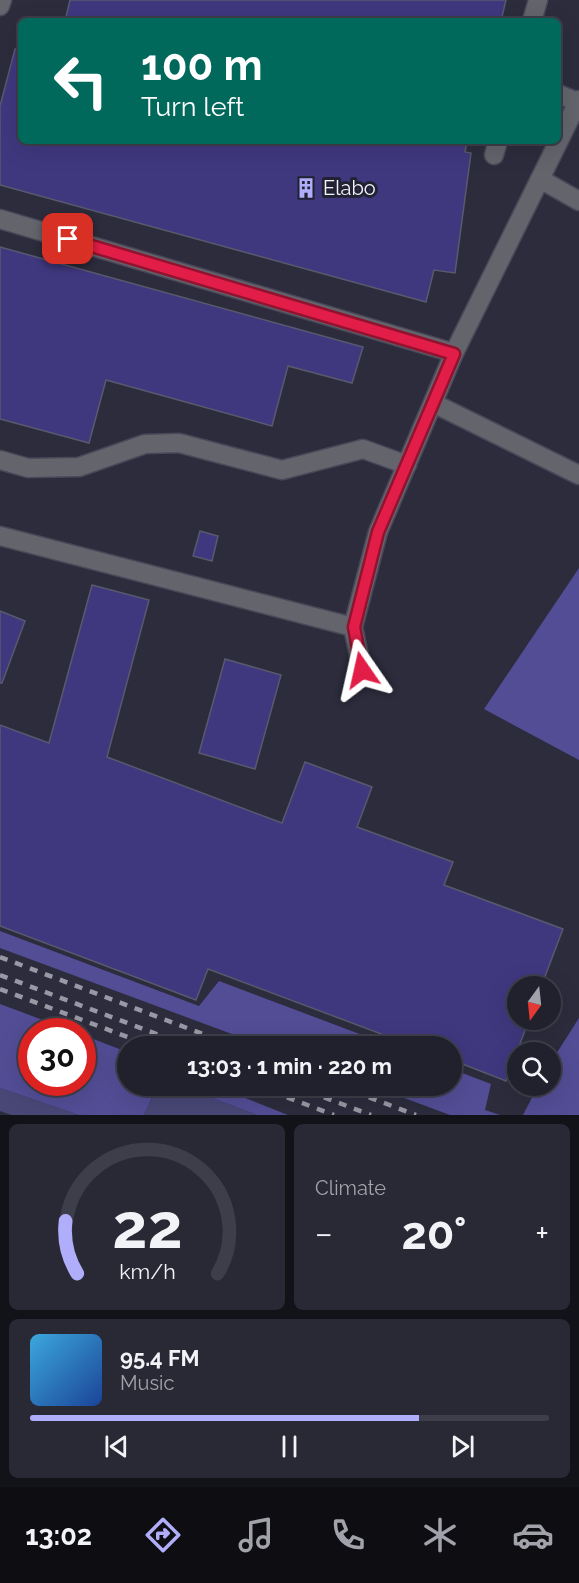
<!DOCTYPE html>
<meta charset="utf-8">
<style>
:root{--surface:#21212e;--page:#292936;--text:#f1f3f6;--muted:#a2a3aa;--line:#3e3e4a;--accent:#b0aefa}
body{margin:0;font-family:Raleway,sans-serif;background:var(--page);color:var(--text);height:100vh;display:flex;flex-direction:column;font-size:22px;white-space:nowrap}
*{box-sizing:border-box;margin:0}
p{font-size:20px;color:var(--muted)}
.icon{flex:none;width:33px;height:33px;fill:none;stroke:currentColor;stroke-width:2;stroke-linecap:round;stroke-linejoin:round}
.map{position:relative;height:1115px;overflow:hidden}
.sheet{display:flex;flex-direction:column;gap:9px;padding:9px;background:#121219;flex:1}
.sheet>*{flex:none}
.banner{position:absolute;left:18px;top:18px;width:543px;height:126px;border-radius:9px;box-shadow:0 6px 24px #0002,0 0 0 2px var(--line);background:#00695c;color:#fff;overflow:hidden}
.needle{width:39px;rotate:195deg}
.buttons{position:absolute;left:507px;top:976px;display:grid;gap:12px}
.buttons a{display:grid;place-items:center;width:54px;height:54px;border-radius:50%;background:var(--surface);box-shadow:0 6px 24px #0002,0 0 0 2px var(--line);font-size:30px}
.speed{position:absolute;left:18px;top:1018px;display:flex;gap:12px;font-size:30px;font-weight:700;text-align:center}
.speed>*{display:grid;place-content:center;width:78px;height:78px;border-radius:50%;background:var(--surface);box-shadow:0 6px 24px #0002,0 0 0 2px var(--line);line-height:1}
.speed .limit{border:9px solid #d22;background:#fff;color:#111}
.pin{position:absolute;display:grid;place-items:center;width:51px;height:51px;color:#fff;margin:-26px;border-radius:12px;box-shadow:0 3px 9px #0006}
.me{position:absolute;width:66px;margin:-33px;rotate:349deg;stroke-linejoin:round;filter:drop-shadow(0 0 4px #0008)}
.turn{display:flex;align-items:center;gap:21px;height:126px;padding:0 24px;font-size:27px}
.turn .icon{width:78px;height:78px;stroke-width:2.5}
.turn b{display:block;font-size:42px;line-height:51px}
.big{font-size:45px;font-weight:700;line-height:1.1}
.sheet .card{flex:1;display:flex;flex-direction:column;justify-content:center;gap:9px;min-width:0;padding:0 21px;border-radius:9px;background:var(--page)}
.sheet .dial{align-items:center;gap:0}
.dial svg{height:156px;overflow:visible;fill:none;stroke:var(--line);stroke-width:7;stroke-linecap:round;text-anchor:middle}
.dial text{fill:var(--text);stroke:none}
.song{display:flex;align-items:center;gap:18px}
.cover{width:72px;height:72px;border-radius:9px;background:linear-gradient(135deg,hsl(200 70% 55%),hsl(220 70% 35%))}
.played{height:6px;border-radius:3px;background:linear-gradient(90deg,var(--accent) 75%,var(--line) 75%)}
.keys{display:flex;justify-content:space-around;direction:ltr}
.heat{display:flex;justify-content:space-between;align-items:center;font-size:33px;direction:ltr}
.sheet .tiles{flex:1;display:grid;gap:9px;grid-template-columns:1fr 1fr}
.card:last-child{grid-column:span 2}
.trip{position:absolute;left:117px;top:1036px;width:345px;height:60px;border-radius:30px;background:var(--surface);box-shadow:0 6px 24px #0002,0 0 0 2px var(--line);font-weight:700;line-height:60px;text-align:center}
.tabs{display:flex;height:96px;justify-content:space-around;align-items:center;background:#0d0d12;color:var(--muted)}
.tabs .icon{width:42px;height:42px}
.tabs .active{color:var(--accent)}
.tabs b{font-size:27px;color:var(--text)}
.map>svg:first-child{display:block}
</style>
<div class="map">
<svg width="579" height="1115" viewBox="0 0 579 1115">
<rect width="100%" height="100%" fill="#2c2c3d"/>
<g fill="#494776">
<path d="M157,1086h23l77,29h-113z"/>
<path d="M0,1088l79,27h-68l-11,-4z"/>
</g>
<g fill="#534d96">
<path d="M579,568v192l-95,-51z"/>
<path d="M0,931l199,75 20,-25 175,66h-127l-267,-99z"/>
<path d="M0,1004l75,28h-43v51h50l1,-48 44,17 1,34h29l-13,29h-65l-79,-27z"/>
<path d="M579,1018v97h-56l15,-29h12l1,-24z"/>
<path d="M452,1069l39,15 -6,26 15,5h-50l-78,-29h80z"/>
<path d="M180,1086h35l73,29h-31z"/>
</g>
<g fill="#40387f" stroke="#59596d" stroke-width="1.5">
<path d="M70,0h436l-5,21h-436z"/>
<path d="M15,49l6,1v91h446l-2,11 6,1 -16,120 -21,-3 -8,32 -426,-117v-79z"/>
<path d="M0,247l363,100 -11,36 -64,-17 -16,60 -166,-46 -17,63 -89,-24z"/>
<path d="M200,531l18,5 -6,25 -19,-5z"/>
<path d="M92,585l57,15 -42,157 175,66 23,-61 67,25 -15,40 96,35 -9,23 119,44 -22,58h-23v33h11l-23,61 -54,-21v-13h-36l-208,-78 -12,31 -196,-74v-201l49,18z"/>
<path d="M0,611l25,10 -23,62h-2z"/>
<path d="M225,659l56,16 -26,94 -56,-16z"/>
</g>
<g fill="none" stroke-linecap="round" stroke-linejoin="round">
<g stroke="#484858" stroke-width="21">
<g id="minor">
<path d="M0,6l2,-6"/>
<path d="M532,21l6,-21"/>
<path d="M558,94l20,8"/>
<path d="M494,155l4,-14"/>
<path d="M540,179l39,22"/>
<path d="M0,219l454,134"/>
<path d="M433,403l146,72"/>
<path d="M0,460l28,8 51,-1 66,-23 34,-1 103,27 81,-21 44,16"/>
<path d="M0,536l353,91"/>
<path d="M362,670l-9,-43 25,-95 76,-179 125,-253"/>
</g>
</g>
<use href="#minor" stroke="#64646d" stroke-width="18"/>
<g stroke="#9999a5" stroke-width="4.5" stroke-dasharray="8 8" stroke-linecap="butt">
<path d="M0,957l237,90"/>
<path d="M0,975l191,72"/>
<path d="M0,989l154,58"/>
<path d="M257,1086l77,29"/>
<path d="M294,1086l77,29"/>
<path d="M339,1086l77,29"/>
</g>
</g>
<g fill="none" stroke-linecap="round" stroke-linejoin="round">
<g stroke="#92132f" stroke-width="15">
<path id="route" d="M68,239l386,115 -76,178 -24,95 8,43"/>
</g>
<use href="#route" stroke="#e11d48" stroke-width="10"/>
</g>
<defs>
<g id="building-bare" transform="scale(1.62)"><path d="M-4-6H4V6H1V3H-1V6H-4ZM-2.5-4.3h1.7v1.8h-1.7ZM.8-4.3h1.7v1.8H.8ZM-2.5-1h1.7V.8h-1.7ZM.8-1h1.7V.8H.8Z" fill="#b0aefa" stroke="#223" stroke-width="2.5" paint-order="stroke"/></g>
</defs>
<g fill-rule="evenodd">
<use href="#building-bare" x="306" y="188"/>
</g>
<g text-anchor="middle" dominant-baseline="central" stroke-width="6" stroke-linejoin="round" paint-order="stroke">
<g font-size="20" fill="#f4f4fd" stroke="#223" text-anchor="start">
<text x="323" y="188">Elabo</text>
</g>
</g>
</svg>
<div class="buttons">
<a><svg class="needle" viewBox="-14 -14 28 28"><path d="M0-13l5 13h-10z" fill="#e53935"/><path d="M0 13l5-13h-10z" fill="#a2a3aa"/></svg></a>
<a><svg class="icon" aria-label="search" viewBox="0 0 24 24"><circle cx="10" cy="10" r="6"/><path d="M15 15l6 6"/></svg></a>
</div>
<div class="speed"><div class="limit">30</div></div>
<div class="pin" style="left:68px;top:239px;background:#d93025"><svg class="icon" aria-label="arrive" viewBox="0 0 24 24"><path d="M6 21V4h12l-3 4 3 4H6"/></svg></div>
<svg class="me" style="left:362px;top:670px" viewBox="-20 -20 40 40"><path d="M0-17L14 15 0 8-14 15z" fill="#e11d48" stroke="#fff" stroke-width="4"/></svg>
<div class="trip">13:03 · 1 min · 220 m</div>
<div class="banner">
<div class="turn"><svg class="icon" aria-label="left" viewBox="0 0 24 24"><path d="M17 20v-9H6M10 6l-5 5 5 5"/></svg><div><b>100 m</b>Turn left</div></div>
</div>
</div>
<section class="sheet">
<div class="tiles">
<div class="card dial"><svg viewBox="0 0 100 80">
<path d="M14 69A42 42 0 1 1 86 69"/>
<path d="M14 69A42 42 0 0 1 8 42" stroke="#b0aefa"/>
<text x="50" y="56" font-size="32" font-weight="700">22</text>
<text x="50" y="72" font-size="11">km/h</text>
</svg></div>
<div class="card"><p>Climate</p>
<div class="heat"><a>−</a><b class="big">20°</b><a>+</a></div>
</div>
<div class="card">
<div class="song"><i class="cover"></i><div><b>95.4 FM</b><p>Music</p></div></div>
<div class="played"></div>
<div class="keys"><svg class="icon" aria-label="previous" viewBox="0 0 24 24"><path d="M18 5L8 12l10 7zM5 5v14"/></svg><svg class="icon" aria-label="pause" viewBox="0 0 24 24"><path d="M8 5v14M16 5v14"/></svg><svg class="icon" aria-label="next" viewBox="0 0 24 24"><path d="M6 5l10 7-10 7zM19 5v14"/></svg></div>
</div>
</div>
</section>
<nav class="tabs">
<b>13:02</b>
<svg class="icon active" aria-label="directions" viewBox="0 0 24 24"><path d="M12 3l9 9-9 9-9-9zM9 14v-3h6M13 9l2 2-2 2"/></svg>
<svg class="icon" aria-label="music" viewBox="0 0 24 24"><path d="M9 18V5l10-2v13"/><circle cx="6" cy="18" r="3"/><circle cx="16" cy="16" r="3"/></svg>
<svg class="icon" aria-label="phone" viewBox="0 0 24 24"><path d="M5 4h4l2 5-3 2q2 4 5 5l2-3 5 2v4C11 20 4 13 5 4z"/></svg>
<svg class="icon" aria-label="climate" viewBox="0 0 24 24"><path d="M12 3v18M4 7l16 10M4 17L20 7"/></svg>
<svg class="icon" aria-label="car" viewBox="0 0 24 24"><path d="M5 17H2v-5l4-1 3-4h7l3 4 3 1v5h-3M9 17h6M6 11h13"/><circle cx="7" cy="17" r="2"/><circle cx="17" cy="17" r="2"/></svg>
</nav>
